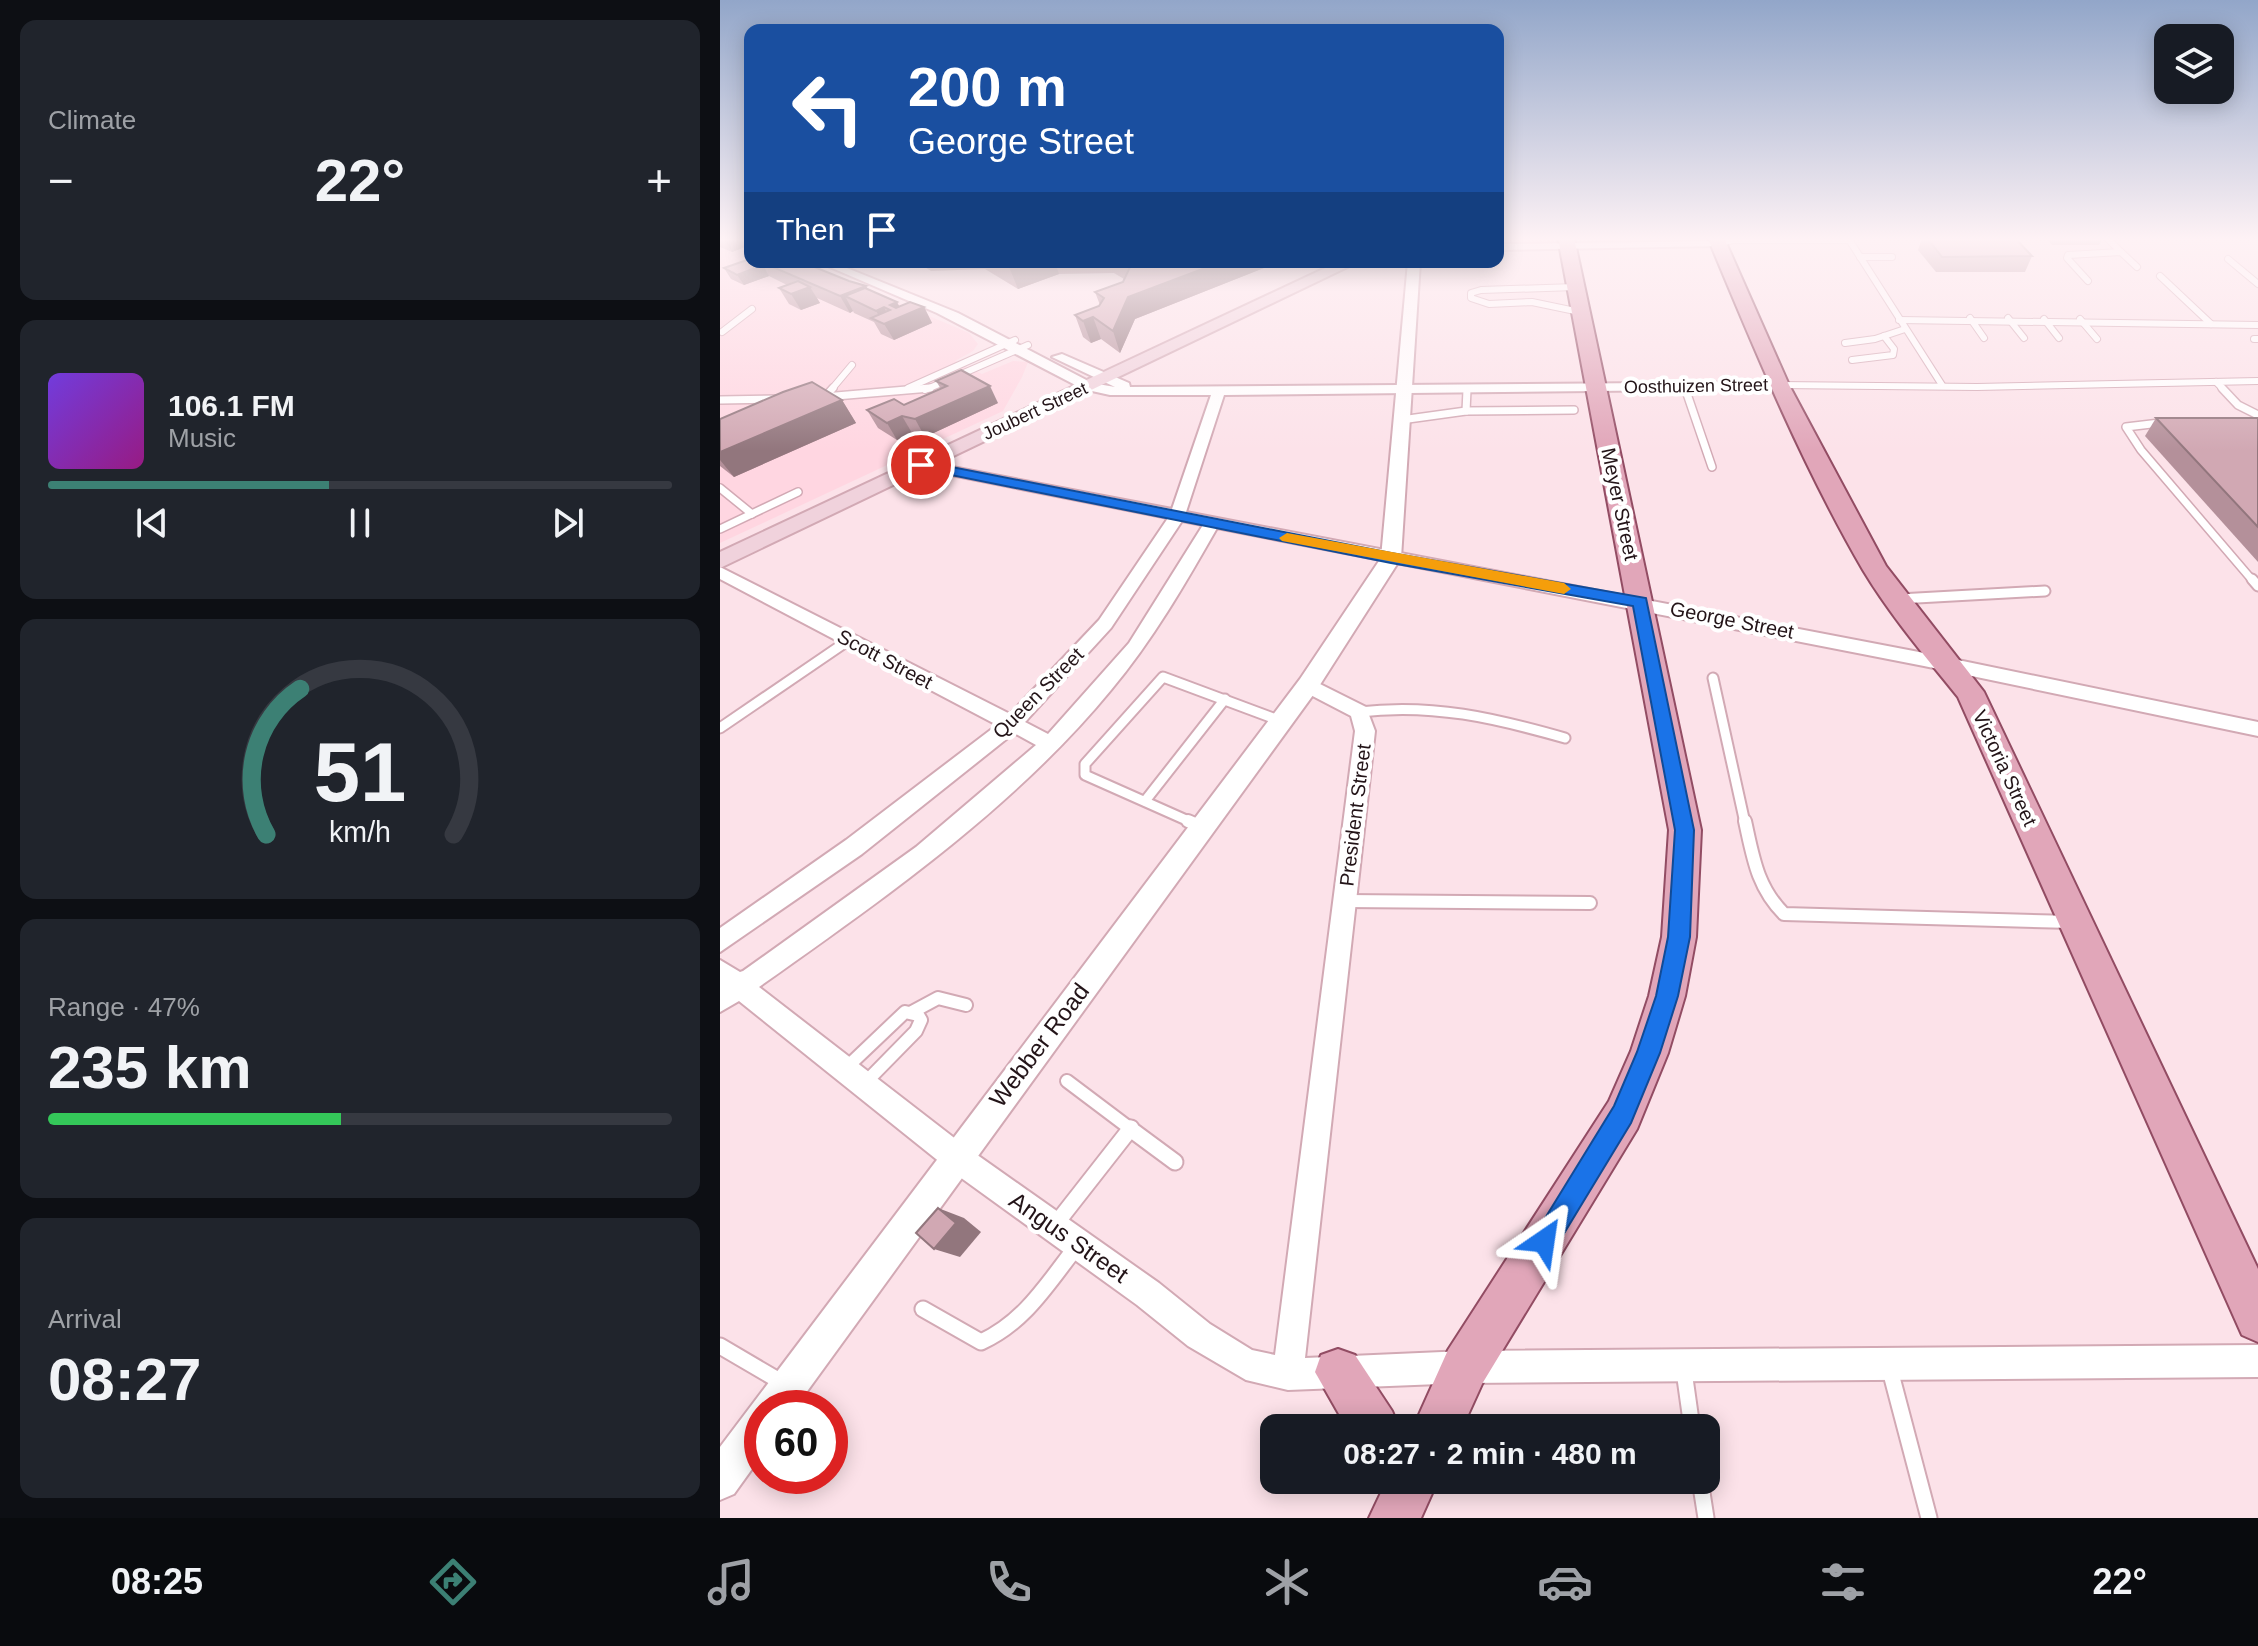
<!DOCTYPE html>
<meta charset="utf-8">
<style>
:root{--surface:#171b24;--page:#20242c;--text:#f1f3f6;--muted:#9ea1a6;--line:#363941;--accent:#3c8074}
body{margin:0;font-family:Arial,sans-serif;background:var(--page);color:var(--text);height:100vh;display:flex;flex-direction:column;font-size:30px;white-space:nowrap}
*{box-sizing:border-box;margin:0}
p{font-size:26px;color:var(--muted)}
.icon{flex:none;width:44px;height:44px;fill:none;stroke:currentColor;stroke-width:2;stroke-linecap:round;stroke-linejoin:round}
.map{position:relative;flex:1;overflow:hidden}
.panel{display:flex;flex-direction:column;gap:20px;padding:20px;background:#0d0f14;width:720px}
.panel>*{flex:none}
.top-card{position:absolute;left:24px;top:24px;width:760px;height:244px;border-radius:16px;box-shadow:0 4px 20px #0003;background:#1a4fa0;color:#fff;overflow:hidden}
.fabs{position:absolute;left:1434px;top:24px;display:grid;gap:16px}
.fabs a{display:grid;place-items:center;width:80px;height:80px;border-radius:16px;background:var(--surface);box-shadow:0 4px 20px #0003;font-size:40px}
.speed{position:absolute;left:24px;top:1390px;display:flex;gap:16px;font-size:40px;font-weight:700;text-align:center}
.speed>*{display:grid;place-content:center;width:104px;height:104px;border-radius:50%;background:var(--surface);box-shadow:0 4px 20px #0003;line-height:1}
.speed .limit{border:12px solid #d22;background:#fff;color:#111}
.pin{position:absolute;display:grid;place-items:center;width:68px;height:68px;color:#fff;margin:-34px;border:4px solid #fff;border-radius:50%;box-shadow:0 2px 8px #0007}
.me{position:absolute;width:88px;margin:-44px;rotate:32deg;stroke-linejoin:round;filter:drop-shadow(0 0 6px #0008)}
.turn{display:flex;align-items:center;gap:28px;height:168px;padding:0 32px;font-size:36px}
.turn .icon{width:104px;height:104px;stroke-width:2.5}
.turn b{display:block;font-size:56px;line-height:68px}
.then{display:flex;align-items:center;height:76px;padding:0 32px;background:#0003;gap:16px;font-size:30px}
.big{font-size:60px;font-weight:600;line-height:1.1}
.panel .widget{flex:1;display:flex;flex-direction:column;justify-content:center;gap:12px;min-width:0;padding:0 28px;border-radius:16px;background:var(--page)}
.panel .dial{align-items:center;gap:0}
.dial svg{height:208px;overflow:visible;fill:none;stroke:var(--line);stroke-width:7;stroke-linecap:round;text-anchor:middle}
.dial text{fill:var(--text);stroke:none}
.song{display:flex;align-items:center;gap:24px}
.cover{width:96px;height:96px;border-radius:12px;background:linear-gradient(135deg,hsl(260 70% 55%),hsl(310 70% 35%))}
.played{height:8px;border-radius:4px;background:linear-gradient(90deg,var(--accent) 45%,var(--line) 45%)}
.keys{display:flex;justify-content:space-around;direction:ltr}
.heat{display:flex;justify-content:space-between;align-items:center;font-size:44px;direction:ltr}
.charge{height:12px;border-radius:6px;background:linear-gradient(90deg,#34c759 47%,var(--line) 0)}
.trip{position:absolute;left:540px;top:1414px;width:460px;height:80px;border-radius:16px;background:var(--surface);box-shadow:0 4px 20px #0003;font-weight:600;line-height:80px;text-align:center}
.tab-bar{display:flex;height:128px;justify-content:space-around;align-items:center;background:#090b0e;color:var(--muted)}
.tab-bar .icon{width:56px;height:56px}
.tab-bar .current{color:var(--accent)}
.tab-bar b{font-size:36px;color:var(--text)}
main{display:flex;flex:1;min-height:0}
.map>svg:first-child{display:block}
</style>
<main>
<section class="panel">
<div class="widget"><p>Climate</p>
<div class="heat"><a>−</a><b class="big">22°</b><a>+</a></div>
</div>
<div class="widget">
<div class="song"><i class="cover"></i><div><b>106.1 FM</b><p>Music</p></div></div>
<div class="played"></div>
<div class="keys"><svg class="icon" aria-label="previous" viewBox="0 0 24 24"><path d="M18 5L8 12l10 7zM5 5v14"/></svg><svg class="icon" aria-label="pause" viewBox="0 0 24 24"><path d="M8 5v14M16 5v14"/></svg><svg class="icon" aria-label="next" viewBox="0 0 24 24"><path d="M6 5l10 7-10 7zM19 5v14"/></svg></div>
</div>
<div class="widget dial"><svg viewBox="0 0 100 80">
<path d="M14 69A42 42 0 1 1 86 69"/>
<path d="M14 69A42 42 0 0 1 27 13" stroke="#3c8074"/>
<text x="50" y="56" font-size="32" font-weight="700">51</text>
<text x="50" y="72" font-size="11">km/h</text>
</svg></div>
<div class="widget"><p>Range · 47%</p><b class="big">235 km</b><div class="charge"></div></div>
<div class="widget"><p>Arrival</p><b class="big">08:27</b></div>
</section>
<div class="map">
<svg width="1538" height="1518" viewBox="0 0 1538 1518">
<rect width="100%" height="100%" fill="#fce2e9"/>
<path fill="#ffd6e1" d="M0,238h30v24h53l166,71 9,11 -5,7 -18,10 27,13 31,-13 15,1 -6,15 -19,34 -283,132z"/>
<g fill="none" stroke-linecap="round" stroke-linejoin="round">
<g stroke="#d2a9b4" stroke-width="8">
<g id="service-far4">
<path d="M1128,238l94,147"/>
<path d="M1387,238l14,14"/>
<path d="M999,243l14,-3h116"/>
<path d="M1140,257h32"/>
<path d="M1508,259l30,25"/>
<path d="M1440,276l51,48"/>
<path d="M1368,281l-21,-23 1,-3 53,-3 16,15"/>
<path d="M855,287l-94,3 -10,3v5l18,6 43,-2 48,10"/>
<path d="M1250,318l14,20"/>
<path d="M1288,318l16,20"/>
<path d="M1324,319l15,19"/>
<path d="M1360,319l17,20"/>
<path d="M1179,320l359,5"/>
<path d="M2,332l30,-23"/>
<path d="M1534,339h4"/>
<path d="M1125,343l30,-4 30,-10"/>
<path d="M1132,360l41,-5 1,-6 -10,-13"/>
<path d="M1496,382l8,8"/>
<path d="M1059,385l198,2 281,-6"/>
<path d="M964,386l1,4"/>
<path d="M188,388l107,-48"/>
<path d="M111,390l21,-25"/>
<path d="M205,390l103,-45"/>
</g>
</g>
<g stroke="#d2a9b4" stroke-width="10">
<g id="service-far3">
<path d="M965,388l27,79"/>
<path d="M1502,388l16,17 20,10"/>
<path d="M104,397l106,-9"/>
<path d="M105,397l8,-9"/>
<path d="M0,400l60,-1"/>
<path d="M746,411l1,-21"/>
<path d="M681,420l65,-9 108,-1"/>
<path d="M1448,422l-42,5 15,23 112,131"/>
<path d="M0,488l32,26"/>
<path d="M0,529l78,-37"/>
</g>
</g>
<g stroke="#d2a9b4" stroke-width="13">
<g id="service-far2">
<path d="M1532,579l6,7"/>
<path d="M1179,599l146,-8"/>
<path d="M993,678l32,145"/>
<path d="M639,712c73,-9 136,6 206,26"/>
<path d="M0,728l129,-88"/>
<path d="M425,801l80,-102"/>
<path d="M473,823l-108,-48v-11l78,-87 118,44"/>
</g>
</g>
<g stroke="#d2a9b4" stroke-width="16">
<g id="service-far1">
<path d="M468,821l14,6"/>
<path d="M1025,821c8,36 12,66 39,93l288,8"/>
<path d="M625,901l245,2"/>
<path d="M192,1012l26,-14 28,7"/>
<path d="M125,1069l60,-57 13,3 3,5 -5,11 -51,52"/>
<path d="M347,1081l65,49"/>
</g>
</g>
<g stroke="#d2a9b4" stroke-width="19">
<g id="service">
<path d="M409,1128l46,34"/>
<path d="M335,1225l76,-97"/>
<path d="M203,1309l58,33c44,-20 67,-59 96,-96"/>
<path d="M0,1346l63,37"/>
<path d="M1170,1370l39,148"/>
<path d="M964,1371l8,57"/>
<path d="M980,1480l6,38"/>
</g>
</g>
<g stroke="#d2a9b4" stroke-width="4">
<g id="minor">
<path d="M1003,241l1,2 -5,3 -221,4v-6z"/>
<path d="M98,262h14l126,51 134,70 23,4 -63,-30 10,-3 67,29 1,4 654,-5 2,3 -7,4 -555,6 -38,117 738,141 334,69v14l-334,-70 -707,-138c-32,56 -64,112 -106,162 -97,118 -228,209 -352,297l207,160 193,136 51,41 42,26 23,5 80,-624 -4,-15 -50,-26 -2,-5 9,-7 58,29 9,24 -70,627 160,-7 793,-6v32l-793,6 -177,7 -42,-10 -58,-34 -51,-41 -191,-138 -207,-166 -19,11v-52l20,12 3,-1 173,-124 120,-102 -22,-12 -152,121 -142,98v-24l126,-88 151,-115 -277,-146v-12l290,147 89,-94 69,-102 -247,-49 -7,-4 7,-4 251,48 39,-114h-101l-27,-6 -146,-76zM462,521l21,4 -74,118 -81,91 -23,-12 86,-94z"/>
</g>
</g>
<g stroke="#d2a9b4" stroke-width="4">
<path id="tertiary" d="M688,262h12l-19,296 -85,133 -521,717h-33v47l-28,39 -14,6v-53l580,-768 81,-121z"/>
</g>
<g stroke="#d2a9b4" stroke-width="4">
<path id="secondary" d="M618,262h20l-638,306v-16z"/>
</g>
<g stroke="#924c63" stroke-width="4">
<g id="primary">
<path d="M838,238h16l127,592 -5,107 -11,59 -17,57 -31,76 -155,255 -20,44h-49l35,-78 161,-249 22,-50 18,-55 13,-59 7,-107z"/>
<path d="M988,238h16l65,147 97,181 98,126 274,577v73l-16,-7 -284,-638c-33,-41 -68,-82 -95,-127 -61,-105 -108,-219 -155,-332z"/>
<path d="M618,1349l17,6 37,56 7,17h-52l-32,-56 6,-17z"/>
<path d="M667,1480h51l-17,38h-52z"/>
</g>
</g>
<use href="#service-far4" stroke="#fff" stroke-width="6"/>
<use href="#service-far3" stroke="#fff" stroke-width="7"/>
<use href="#service-far2" stroke="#fff" stroke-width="9"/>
<use href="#service-far1" stroke="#fff" stroke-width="12"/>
<use href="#service" stroke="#fff" stroke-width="15"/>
<use href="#minor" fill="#fff" fill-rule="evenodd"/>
<use href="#tertiary" fill="#fff" fill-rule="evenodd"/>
<use href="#secondary" fill="#f0d2dc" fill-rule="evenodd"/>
<use href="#primary" fill="#e1a6b9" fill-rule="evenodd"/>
</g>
<g fill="#b4909a">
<path d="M0,238h28l2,7 -18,7 -12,-5z"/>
<path d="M1202,238h93l17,18 -7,16h-89l-18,-22z"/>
<path d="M1326,238h57l-4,7h-47z"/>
<path d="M30,259l52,3 67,28 31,16 24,1 8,16 -38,17 -13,-6 -7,-12 -20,-9 -1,-2 -3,2 -33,-15 3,5 -19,7 -12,-6 -10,-16 8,-3 -18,-9 -25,9 -13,-6 -7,-11z"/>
<path d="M197,262h362l-144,57 -15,34 -19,-14 -10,4 -8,-6 -8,-22 24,-9 1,-1 -5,-13 28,-10 1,-3 -10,-6 -55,1 -41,15 -33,-20 -54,2z"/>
<path d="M216,381l62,22 -73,34 -13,-4 -15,7 -19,-12 -11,-18 37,-5 37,-16z"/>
<path d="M122,400l14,23 -122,54 -14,-11v-47z"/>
<path d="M1436,418h102v144l-113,-126z"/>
</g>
<g fill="#92767d">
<path d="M13,238h15l2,7 -18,7 -7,-11z"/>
<path d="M304,262h31l4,12 -41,15 -9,-22z"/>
<path d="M501,262h58l-144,57 -15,34 -7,-22 15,-34z"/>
<path d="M43,265l6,11 -25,9 -7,-10z"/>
<path d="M146,286l9,16 -30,-6 8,15 -3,2 -10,-17z"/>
<path d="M90,287l10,16 -19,7 -10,-16z"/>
<path d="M177,302l7,13 20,-8 8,16 -38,17 -18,-29 8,-4 7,14 -1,-16z"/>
<path d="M373,317l8,22 -10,4 -8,-22z"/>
<path d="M270,386l8,17 -73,34 -10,-18z"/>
<path d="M122,400l14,23 -122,54 -14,-17v-8z"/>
<path d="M182,416l10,17 -15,7 -10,-17z"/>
<path d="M218,1208l26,10 17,14 -21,25 -26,-8z"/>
</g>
<g fill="#d1a8b3" stroke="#92767d" stroke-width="2">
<path d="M0,238h13l-8,3z"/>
<path d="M1207,238h88l17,18 -90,1z"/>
<path d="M30,259v3h11l2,3 -26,10 -13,-7z"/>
<path d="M41,262h41l47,19 17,5 -26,10z"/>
<path d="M280,262h24l-15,5z"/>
<path d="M405,262h96l-93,35 -15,34 -20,-14 -10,4 -8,-6 24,-9 5,-8 -9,-6 28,-10 8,-17z"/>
<path d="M78,281l12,6 -19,7 -12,-6z"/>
<path d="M145,288l32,14 -7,3 6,3 14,-6 14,5 -40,17 -13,-6 19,-8 -6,-3 -8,4 -31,-15z"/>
<path d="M241,370l29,16 -75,33 -13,-3 -15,7 -20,-13 27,-11 10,6 43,-19 -11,-5z"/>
<path d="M92,382l30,18 -122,52v-33l63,-27z"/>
<path d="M1436,418h102v109z"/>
<path d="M218,1208l18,15 -22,26 -18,-16z"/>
</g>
<linearGradient id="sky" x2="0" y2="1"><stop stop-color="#92a6c9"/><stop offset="0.53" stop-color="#fef2f5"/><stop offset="1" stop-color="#fef2f5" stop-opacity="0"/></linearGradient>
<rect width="1538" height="451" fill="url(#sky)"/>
<path fill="#1a73e8" stroke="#114b97" stroke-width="2" d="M201,461l470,92 255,45 48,232 -4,107 -12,59 -18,57 -29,70 -77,127 -10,4 -9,-4 -4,-9 83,-135 23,-54 19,-56 12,-59 7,-107 -42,-224 -242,-43 -475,-95v-6z"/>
<path fill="#f59e0b" d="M567,533l277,50 7,6 -7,5 -282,-53 -3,-3z"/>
<g text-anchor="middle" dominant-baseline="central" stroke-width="8" stroke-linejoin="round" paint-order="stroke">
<g font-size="18" fill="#231418" stroke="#fff">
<text transform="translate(976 386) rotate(-1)">Oosthuizen Street</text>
<text transform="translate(315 411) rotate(-25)">Joubert Street</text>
</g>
<g font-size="20" fill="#231418" stroke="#fff">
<text transform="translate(900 504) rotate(78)">Meyer Street</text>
<text transform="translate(1012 620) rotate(11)">George Street</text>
<text transform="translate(165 659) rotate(28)">Scott Street</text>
<text transform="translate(318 693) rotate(-45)">Queen Street</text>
<text transform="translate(1285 768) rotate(65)">Victoria Street</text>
<text transform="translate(635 815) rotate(-83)">President Street</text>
</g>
<g font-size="24" fill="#231418" stroke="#fff">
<text transform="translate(319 1045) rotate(-53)">Webber Road</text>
<text transform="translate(349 1237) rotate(35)">Angus Street</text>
</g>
</g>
</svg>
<div class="fabs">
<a><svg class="icon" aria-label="layers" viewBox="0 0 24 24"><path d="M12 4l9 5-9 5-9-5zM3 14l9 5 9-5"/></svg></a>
</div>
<div class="speed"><div class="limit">60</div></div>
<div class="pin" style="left:201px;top:465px;background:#d93025"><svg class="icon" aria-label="arrive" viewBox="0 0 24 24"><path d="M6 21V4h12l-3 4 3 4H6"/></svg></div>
<svg class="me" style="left:824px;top:1241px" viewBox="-20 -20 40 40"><path d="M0-17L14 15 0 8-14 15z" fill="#1a73e8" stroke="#fff" stroke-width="4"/></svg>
<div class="trip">08:27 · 2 min · 480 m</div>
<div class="top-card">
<div class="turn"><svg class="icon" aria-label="left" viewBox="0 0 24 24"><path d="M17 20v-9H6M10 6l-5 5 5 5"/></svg><div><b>200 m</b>George Street</div></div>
<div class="then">Then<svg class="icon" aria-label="arrive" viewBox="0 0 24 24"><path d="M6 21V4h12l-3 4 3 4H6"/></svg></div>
</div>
</div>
</main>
<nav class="tab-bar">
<b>08:25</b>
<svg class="icon current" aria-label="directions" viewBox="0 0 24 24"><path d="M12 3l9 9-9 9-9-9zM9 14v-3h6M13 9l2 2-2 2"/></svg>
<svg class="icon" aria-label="music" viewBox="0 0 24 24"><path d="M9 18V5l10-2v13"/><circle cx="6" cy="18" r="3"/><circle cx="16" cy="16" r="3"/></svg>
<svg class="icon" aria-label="phone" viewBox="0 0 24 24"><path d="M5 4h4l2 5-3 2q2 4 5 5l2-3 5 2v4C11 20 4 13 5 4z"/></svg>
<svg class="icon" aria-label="climate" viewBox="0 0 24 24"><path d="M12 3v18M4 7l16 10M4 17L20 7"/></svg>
<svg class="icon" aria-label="car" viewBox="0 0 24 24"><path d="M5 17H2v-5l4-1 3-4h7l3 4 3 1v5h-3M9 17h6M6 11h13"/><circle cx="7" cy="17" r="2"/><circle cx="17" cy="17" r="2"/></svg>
<svg class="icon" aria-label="filters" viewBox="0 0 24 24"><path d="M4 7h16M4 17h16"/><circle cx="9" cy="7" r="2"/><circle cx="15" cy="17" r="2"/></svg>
<b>22°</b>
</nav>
